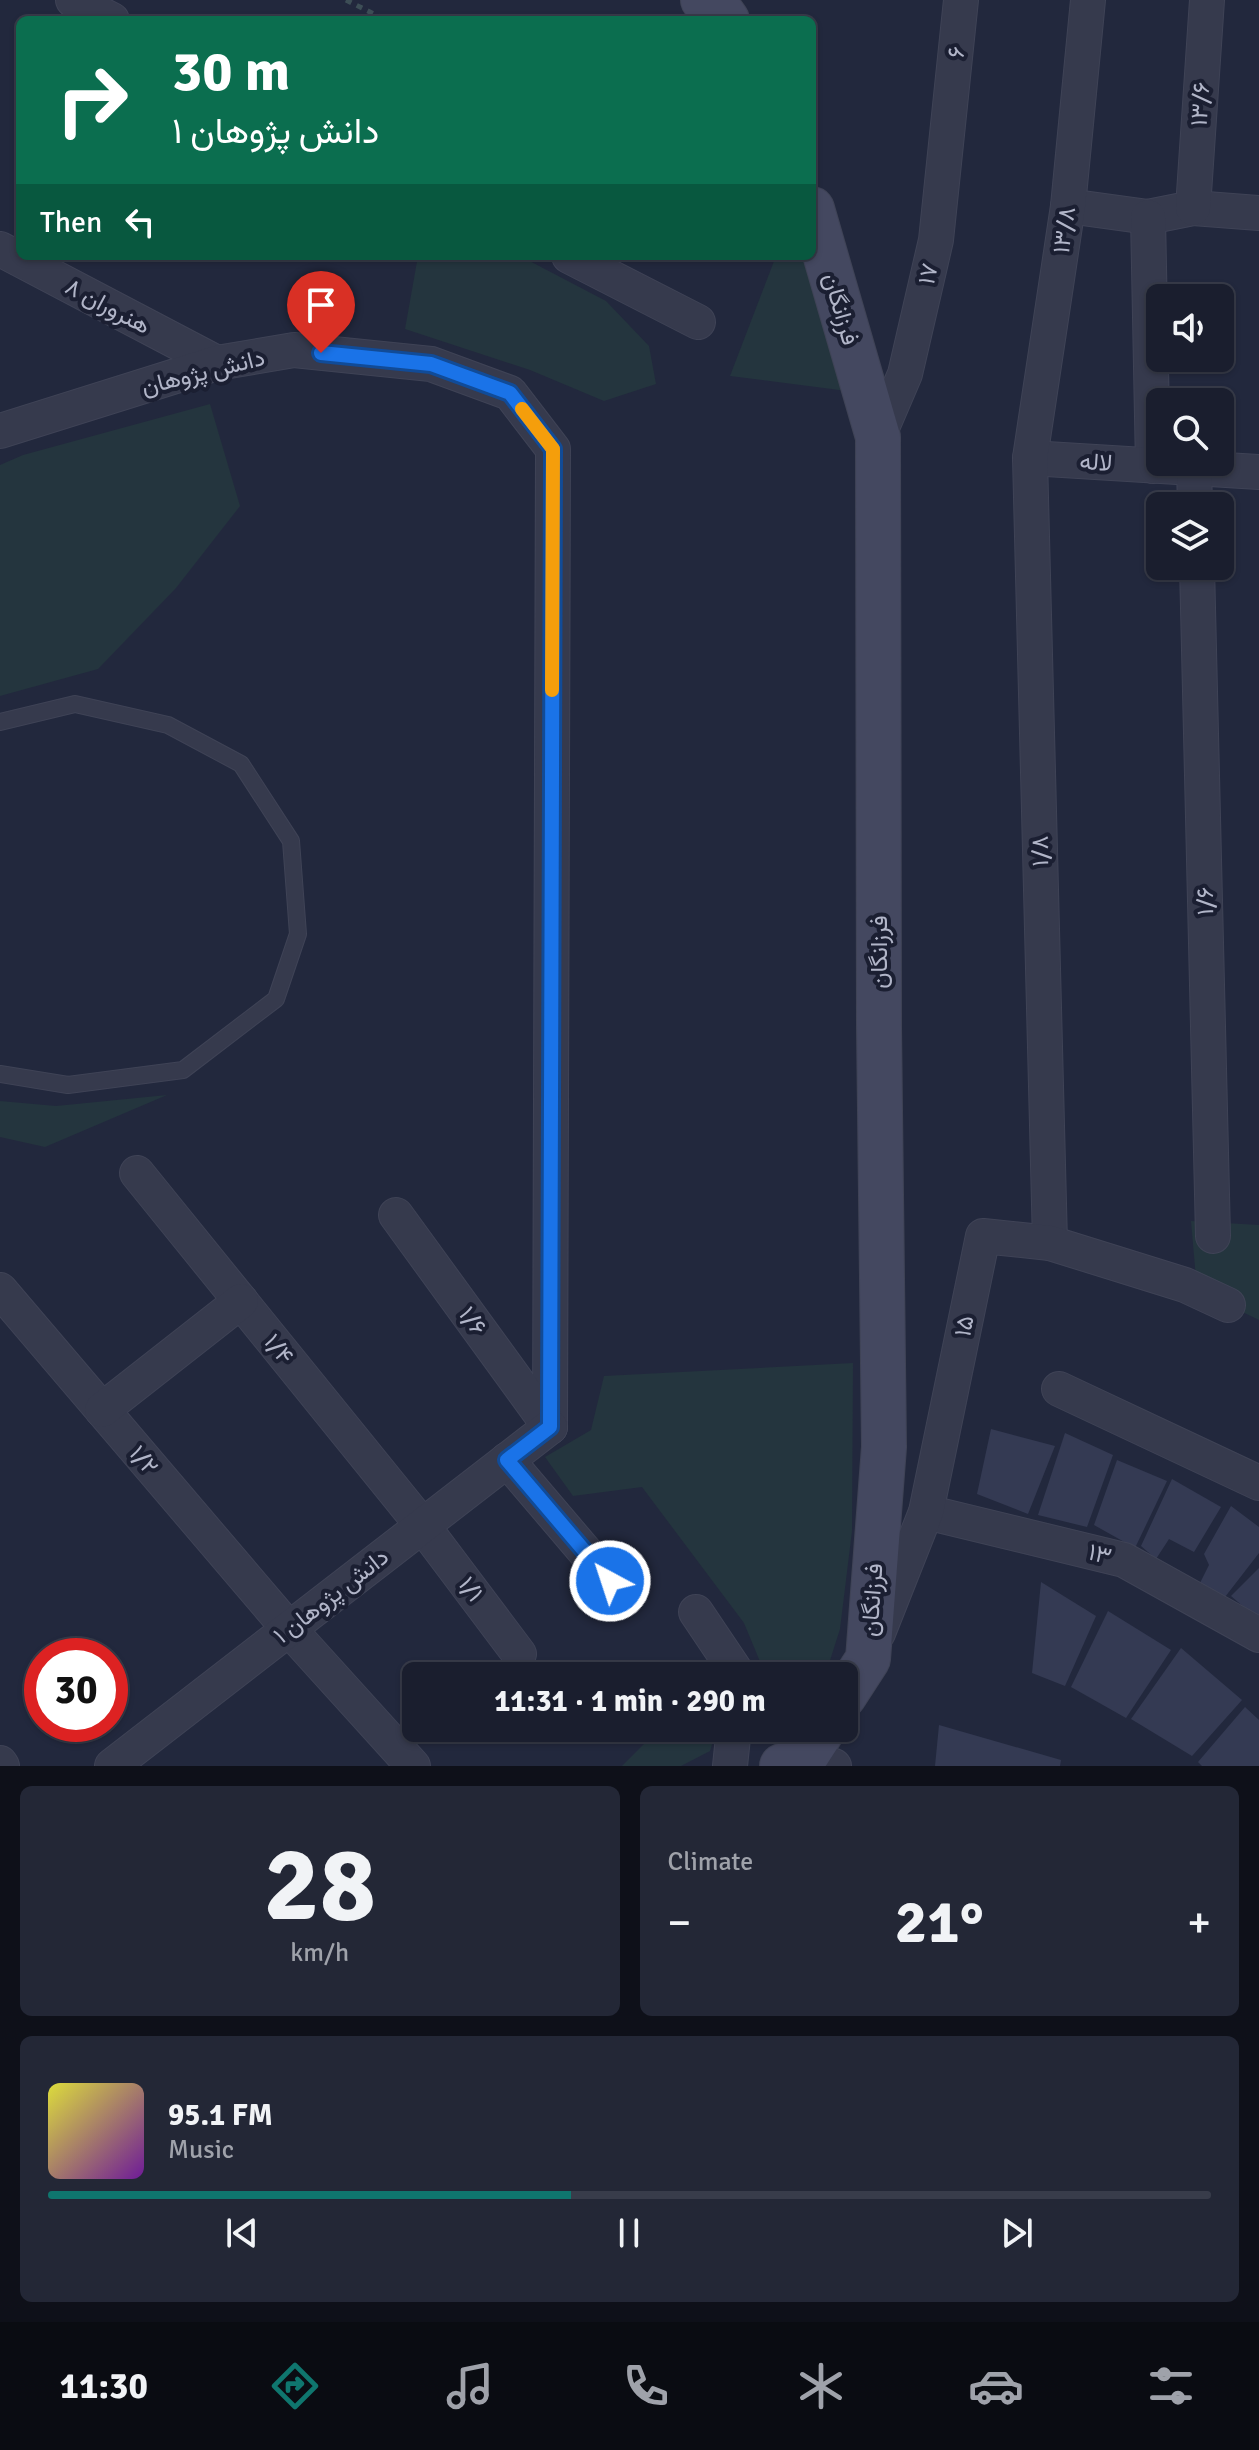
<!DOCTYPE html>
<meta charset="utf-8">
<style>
:root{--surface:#1a1e2e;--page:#232736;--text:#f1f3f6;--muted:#9fa2aa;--line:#383c4a;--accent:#0f766e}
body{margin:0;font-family:Signika,Vazirmatn,sans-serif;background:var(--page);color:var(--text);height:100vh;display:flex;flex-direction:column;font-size:30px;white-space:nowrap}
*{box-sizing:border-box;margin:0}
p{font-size:26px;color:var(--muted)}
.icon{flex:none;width:44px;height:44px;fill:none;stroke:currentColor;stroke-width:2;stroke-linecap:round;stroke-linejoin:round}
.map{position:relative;height:1766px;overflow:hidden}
.panel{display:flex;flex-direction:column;gap:20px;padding:20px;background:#0e1019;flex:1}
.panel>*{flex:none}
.banner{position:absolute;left:16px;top:16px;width:800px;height:244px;border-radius:12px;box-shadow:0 2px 6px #0004,0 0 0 2px var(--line);background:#0b6e4f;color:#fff;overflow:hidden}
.controls{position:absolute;left:1146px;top:284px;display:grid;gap:16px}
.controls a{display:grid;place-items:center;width:88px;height:88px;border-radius:12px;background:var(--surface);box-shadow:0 2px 6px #0004,0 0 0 2px var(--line);font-size:40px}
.speed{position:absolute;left:24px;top:1638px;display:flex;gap:16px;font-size:40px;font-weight:700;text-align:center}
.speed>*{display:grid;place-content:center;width:104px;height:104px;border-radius:50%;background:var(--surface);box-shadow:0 2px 6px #0004,0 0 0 2px var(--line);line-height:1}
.speed .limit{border:12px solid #d22;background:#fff;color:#111}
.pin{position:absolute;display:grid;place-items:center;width:68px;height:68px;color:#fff;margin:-82px -34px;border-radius:50% 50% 50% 0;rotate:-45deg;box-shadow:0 0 8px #0007}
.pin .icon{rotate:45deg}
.me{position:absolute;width:88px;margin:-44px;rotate:320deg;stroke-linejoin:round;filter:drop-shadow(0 0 6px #0008)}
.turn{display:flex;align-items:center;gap:28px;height:168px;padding:0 24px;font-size:36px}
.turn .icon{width:104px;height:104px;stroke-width:2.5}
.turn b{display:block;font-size:56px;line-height:68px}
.then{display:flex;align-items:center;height:76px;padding:0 24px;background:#0003;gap:16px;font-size:30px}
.big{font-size:60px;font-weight:800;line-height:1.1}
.panel .tile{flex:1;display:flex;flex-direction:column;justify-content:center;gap:12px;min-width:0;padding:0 28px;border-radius:12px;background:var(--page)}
.panel .dial{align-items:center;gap:0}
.dial b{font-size:104px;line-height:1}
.song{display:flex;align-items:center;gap:24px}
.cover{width:96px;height:96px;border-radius:12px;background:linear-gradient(135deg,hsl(60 70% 55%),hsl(280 70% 35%))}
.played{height:8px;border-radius:4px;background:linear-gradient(90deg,var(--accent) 45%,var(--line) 45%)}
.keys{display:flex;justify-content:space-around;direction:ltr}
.heat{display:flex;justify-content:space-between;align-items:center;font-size:44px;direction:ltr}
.panel .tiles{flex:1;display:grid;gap:20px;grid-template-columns:1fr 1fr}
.tile:last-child{grid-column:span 2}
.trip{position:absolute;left:402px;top:1662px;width:456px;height:80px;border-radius:12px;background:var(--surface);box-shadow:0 2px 6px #0004,0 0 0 2px var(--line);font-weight:800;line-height:80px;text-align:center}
.tabs{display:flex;height:128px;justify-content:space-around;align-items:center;background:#0a0c12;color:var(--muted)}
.tabs .icon{width:56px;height:56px}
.tabs .current{color:var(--accent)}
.tabs b{font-size:36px;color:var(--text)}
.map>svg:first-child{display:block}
</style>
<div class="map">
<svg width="1259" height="1766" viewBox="0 0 1259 1766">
<rect width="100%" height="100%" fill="#22283d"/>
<g fill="#24353e">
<path d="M418,256h102l86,45 43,45 7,38 -52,17 -74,-31 -125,-41z"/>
<path d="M776,256h27l44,135 -117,-15z"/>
<path d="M210,404l30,102 -64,82 -78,81 -98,27v-231l23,-10z"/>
<path d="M167,1095l-122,52 -45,-10v-36l56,5z"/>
<path d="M1191,1221l68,4v95l-62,-30z"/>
<path d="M853,1363l-1,168 -12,98 -15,47h-59l-22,-53 -102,-136 -69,9 -28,-39 46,-27 13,-54z"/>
<path d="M660,1728h57l-7,23 -29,15h-59z"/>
</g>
<g fill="#343a53">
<path d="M991,1429l64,17 -27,68 -51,-20z"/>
<path d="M1065,1433l48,22 -26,72 -49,-12z"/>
<path d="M1117,1460l50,21 -32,67 -41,-23z"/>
<path d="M1172,1479l49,28 -27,45 -25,-13 -13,20 -15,-13z"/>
<path d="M1231,1506l28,21v26l-34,44 -25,-14 9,-18 -5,-11z"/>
<path d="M1259,1568v52l-28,-24z"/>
<path d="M1041,1582l55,34 -31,70 -33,-13z"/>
<path d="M1108,1611l63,39 -45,68 -55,-31z"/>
<path d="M1181,1648l61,52 -50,56 -61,-37z"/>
<path d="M1245,1707l14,13v46h-57l-4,-4z"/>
<path d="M939,1725l122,35 -1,6h-125z"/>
</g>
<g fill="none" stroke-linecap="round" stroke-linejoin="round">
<g stroke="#3f4356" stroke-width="18">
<path id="lane" d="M0,722l75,-18 93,21 73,39 50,77 7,93 -22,65 -93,71 -115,15 -68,-11"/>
</g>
<g stroke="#3f4356" stroke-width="36">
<g id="street">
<path d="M73,0l39,20"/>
<path d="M1068,206l80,11 45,-9 66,5"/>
<path d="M1193,208l14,-208"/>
<path d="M1148,217l5,249"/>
<path d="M0,249l217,114"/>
<path d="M569,256l129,66"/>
<path d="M0,431l217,-68 77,-13 137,14 79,29 43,56 -3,978"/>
<path d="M878,437l27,-63 31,-134 25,-240"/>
<path d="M1030,458l229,14"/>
<path d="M1194,468l1,38"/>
<path d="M1197,566l16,670"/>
<path d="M137,1173l285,352 97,129"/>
<path d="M396,1215l154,212"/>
<path d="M1050,1243l-20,-785 38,-252 20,-206"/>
<path d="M0,1290l289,339 124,137"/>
<path d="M1059,1389l200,94"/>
<path d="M102,1410l139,-109"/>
<path d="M507,1460l103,121"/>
<path d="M926,1512l198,48 135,75"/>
<path d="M696,1612l43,64"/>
<path d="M878,1633l48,-121 57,-276 67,7 135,42 43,20"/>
<path d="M806,1756l28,10"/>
<path d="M0,1763l2,3"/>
<path d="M112,1766l438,-339"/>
<path d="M730,1766l4,-38"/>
</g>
</g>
<g stroke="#3f4356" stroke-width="46">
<g id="secondary">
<path d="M703,0l17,10 7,10"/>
<path d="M812,209l66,228 1,589 5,421 -16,212 -24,37"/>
<path d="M782,1766l24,-10 18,-28"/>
</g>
</g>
<path stroke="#3d4e56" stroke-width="5" stroke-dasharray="6 6" stroke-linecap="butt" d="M346,0l40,20"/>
<use href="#lane" stroke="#363a4d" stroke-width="16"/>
<use href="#street" stroke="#363a4d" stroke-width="34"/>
<use href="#secondary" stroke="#444860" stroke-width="44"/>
</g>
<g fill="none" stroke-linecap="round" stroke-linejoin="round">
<g stroke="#114b97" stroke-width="20">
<path id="route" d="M321,353l110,11 79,29 43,56 -3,978 -43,33 103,121"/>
</g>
<use href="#route" stroke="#1a73e8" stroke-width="14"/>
<path stroke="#f59e0b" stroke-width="14" d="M522,409l31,40 -1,241"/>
</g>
<g text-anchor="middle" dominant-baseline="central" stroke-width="8" stroke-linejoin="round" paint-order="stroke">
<g font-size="24" fill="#b1b5c8" stroke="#1b1f32">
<text transform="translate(956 52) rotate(-85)">۶</text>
<text transform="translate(1200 104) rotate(-86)">۱۳/۶</text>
<text transform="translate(1064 230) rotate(-82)">۱۳/۸</text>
<text transform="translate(928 274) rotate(-77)">۱۷</text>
<text transform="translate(108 306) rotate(28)">هنروران ۸</text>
<text transform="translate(841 309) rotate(74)">فرزانگان</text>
<text transform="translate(203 372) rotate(-14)">دانش پژوهان</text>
<text transform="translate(1096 462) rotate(4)">لاله</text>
<text transform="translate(1040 851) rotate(-91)">۱/۸</text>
<text transform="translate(1205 901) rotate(-91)">۱/۶</text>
<text transform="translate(879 952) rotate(-90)">فرزانگان</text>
<text transform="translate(473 1321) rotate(54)">۱/۶</text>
<text transform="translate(964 1326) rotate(-78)">۱۵</text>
<text transform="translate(279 1349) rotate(51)">۱/۴</text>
<text transform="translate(144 1460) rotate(50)">۱/۲</text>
<text transform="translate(1100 1554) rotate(14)">۱۳</text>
<text transform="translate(471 1589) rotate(53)">۱/۱</text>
<text transform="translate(331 1596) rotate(-38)">دانش پژوهان ۱</text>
<text transform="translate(872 1600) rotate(-86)">فرزانگان</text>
</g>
</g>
</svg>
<div class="controls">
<a><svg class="icon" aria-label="sound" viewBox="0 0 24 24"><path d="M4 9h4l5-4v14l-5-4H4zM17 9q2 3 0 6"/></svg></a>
<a><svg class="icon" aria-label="search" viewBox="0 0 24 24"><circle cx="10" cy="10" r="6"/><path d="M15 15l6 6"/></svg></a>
<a><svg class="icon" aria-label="layers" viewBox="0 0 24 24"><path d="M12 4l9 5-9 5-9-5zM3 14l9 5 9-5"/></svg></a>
</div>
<div class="speed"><div class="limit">30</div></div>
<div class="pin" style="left:321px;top:353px;background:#d93025"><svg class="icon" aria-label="arrive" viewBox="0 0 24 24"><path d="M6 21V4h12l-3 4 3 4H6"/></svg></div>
<svg class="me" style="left:610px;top:1581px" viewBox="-20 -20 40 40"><circle r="17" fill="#1a73e8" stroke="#fff" stroke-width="3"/><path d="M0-11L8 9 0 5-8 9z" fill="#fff"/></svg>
<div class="trip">11:31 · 1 min · 290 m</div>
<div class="banner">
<div class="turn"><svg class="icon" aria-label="right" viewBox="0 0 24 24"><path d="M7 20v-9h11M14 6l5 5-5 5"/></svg><div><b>30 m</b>دانش پژوهان ۱</div></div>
<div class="then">Then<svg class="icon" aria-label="left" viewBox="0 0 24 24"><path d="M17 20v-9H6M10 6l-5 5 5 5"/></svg></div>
</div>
</div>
<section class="panel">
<div class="tiles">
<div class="tile dial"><b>28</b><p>km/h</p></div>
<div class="tile"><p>Climate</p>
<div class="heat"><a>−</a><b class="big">21°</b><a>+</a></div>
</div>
<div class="tile">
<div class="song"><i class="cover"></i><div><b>95.1 FM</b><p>Music</p></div></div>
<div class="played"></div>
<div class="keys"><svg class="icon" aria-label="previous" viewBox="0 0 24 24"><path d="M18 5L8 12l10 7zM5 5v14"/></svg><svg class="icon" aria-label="pause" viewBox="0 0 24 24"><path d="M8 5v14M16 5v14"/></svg><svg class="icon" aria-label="next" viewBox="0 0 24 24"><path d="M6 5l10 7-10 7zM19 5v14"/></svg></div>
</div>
</div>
</section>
<nav class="tabs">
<b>11:30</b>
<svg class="icon current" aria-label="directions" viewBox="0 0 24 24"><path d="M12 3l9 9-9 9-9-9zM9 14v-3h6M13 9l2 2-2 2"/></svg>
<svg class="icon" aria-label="music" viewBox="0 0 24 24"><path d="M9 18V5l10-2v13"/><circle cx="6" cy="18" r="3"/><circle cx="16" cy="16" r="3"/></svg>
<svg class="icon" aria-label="phone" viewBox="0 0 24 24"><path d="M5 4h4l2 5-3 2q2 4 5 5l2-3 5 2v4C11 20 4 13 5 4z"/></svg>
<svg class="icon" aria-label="climate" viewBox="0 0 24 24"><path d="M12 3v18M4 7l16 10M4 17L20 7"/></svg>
<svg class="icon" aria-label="car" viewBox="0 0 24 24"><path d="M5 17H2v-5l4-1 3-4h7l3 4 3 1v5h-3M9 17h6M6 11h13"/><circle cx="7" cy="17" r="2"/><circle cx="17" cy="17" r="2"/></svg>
<svg class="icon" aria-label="filters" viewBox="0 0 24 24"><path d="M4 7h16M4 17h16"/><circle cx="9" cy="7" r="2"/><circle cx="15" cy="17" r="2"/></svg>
</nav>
